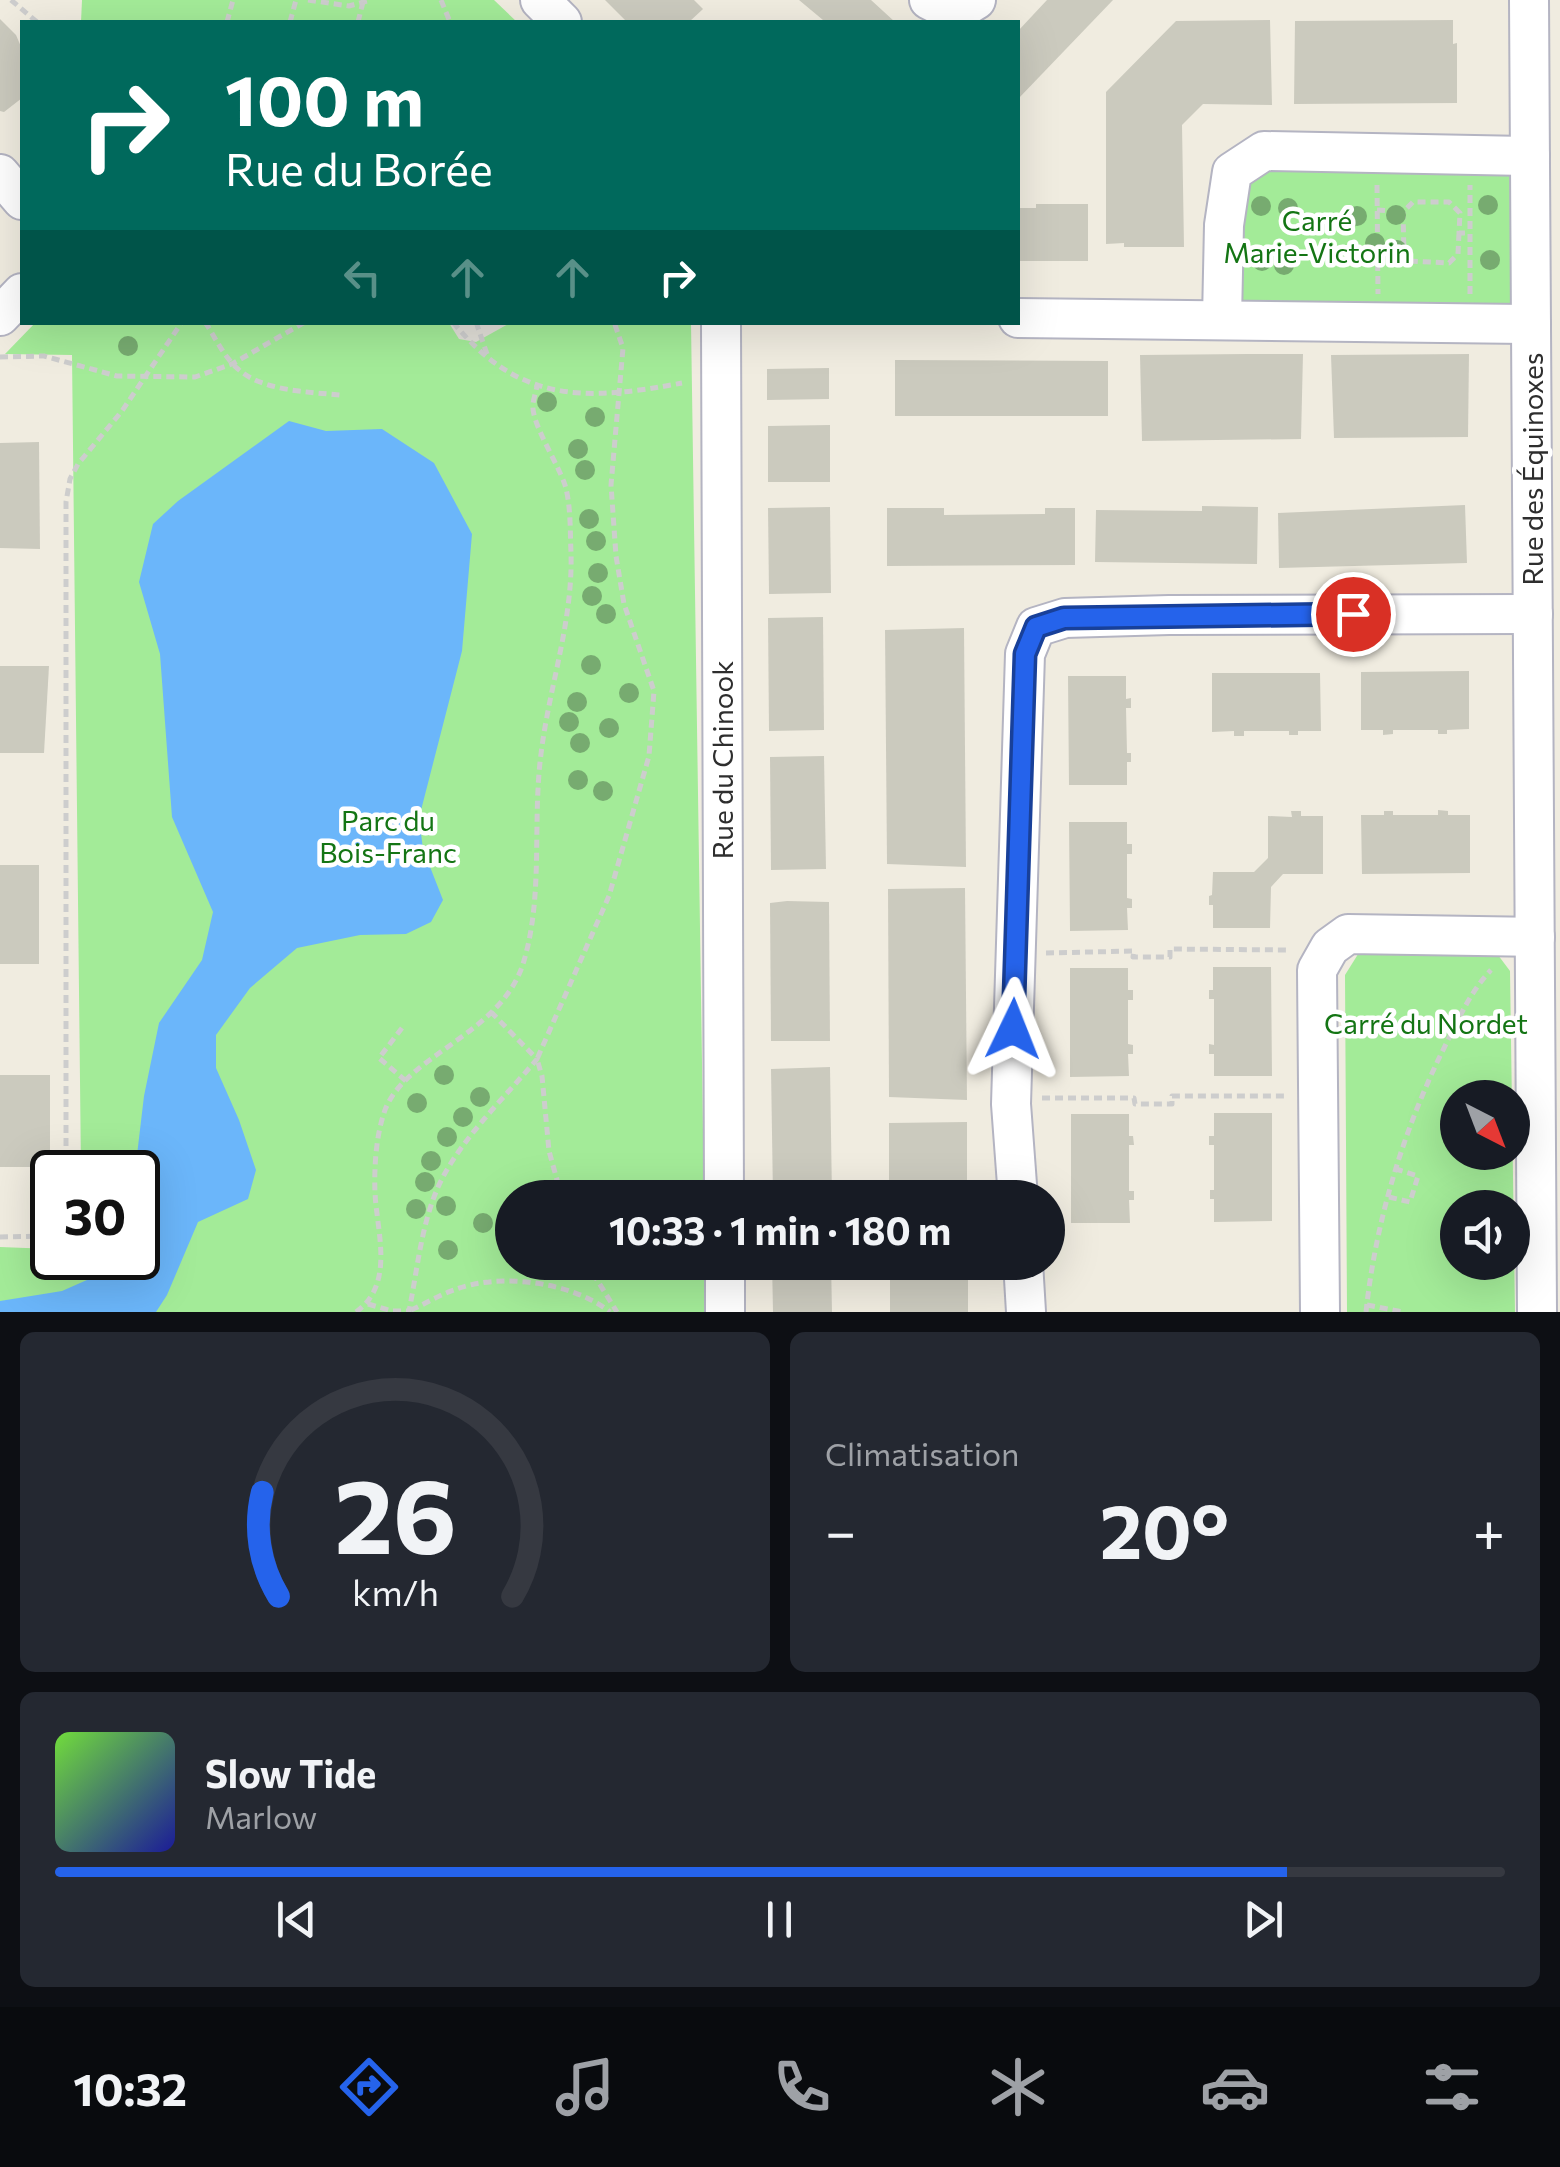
<!DOCTYPE html>
<html lang="fr">
<meta charset="utf-8">
<style>
:root{--surface:#171b24;--page:#242831;--text:#f1f3f6;--muted:#9ea1a6;--line:#363941;--accent:#2563eb}
body{margin:0;font-family:Commissioner,sans-serif;background:var(--page);color:var(--text);height:100vh;display:flex;flex-direction:column;font-size:38px;white-space:nowrap}
*{box-sizing:border-box;margin:0}
p{font-size:32px;color:var(--muted)}
.icon{flex:none;width:55px;height:55px;fill:none;stroke:currentColor;stroke-width:2;stroke-linecap:round;stroke-linejoin:round}
.map{position:relative;height:1312px;overflow:hidden}
.details{display:flex;flex-direction:column;gap:20px;padding:20px;background:#0d0f14;flex:1}
.details>*{flex:none}
.top-card{position:absolute;left:20px;top:20px;width:1000px;height:305px;border-radius:0px;box-shadow:0 10px 40px #0002;background:#00695c;color:#fff;overflow:hidden}
.needle{width:65px;rotate:138deg}
.fabs{position:absolute;left:1440px;top:1080px;display:grid;gap:20px}
.fabs a{display:grid;place-items:center;width:90px;height:90px;border-radius:50%;background:var(--surface);box-shadow:0 10px 40px #0002;font-size:50px}
.speed{position:absolute;left:30px;top:1150px;display:flex;gap:20px;font-size:50px;font-weight:700;text-align:center}
.speed>*{display:grid;place-content:center;width:130px;height:130px;border-radius:50%;background:var(--surface);box-shadow:0 10px 40px #0002;line-height:1}
.speed .limit{border:5px solid #111;border-radius:15px;background:#fff;color:#111}
.pin{position:absolute;display:grid;place-items:center;width:85px;height:85px;color:#fff;margin:-42px;border:5px solid #fff;border-radius:50%;box-shadow:0 2px 10px #0007}
.me{position:absolute;width:110px;margin:-55px;rotate:2deg;stroke-linejoin:round;filter:drop-shadow(0 0 8px #0008)}
.turn{display:flex;align-items:center;gap:35px;height:210px;padding:0 40px;font-size:45px}
.turn .icon{width:130px;height:130px;stroke-width:2.5}
.turn b{display:block;font-size:70px;line-height:85px}
.lanes{display:flex;align-items:center;height:95px;padding:0 40px;background:#0003;justify-content:center;gap:50px;direction:ltr}
.lanes .off{opacity:.35}
.big{font-size:75px;font-weight:700;line-height:1.1}
.details .tile{flex:1;display:flex;flex-direction:column;justify-content:center;gap:15px;min-width:0;padding:0 35px;border-radius:15px;background:var(--page)}
.details .dial{align-items:center;gap:0}
.dial svg{height:260px;overflow:visible;fill:none;stroke:var(--line);stroke-width:7;stroke-linecap:round;text-anchor:middle}
.dial text{fill:var(--text);stroke:none}
.song{display:flex;align-items:center;gap:30px}
.cover{width:120px;height:120px;border-radius:15px;background:linear-gradient(135deg,hsl(100 70% 55%),hsl(240 70% 35%))}
.played{height:10px;border-radius:5px;background:linear-gradient(90deg,var(--accent) 85%,var(--line) 85%)}
.keys{display:flex;justify-content:space-around;direction:ltr}
.heat{display:flex;justify-content:space-between;align-items:center;font-size:55px;direction:ltr}
.details .tiles{flex:1;display:grid;gap:20px;grid-template-columns:1fr 1fr}
.tile:last-child{grid-column:span 2}
.trip{position:absolute;left:495px;top:1180px;width:570px;height:100px;border-radius:50px;background:var(--surface);box-shadow:0 10px 40px #0002;font-weight:700;line-height:100px;text-align:center}
.menu{display:flex;height:160px;justify-content:space-around;align-items:center;background:#090b0e;color:var(--muted)}
.menu .icon{width:70px;height:70px}
.menu .on{color:var(--accent)}
.menu b{font-size:45px;color:var(--text)}
.map>svg:first-child{display:block}
</style>
<div class="map">
<svg width="1560" height="1312" viewBox="0 0 1560 1312">
<rect width="100%" height="100%" fill="#f0ece0"/>
<g fill="#a3eb98" fill-rule="evenodd">
<path d="M82,0h412l23,22h-436z"/>
<path d="M1264,151l266,5 1,168 -309,-5 2,-94z"/>
<path d="M36,322l655,1 13,874 -192,1v64l193,1 1,49h-706v-65l52,2v9h86v-86h-57l-9,-817 -67,-1z"/>
<path d="M1360,951h135l15,20 5,341h-168l-2,-337zM1458,1098h54v54h-54zM1458,1208h54v54h-54z"/>
</g>
<path fill="#e0ded7" d="M449,323v-1l61,1 -34,19 -17,-3z"/>
<path fill="#6bb6fa" d="M289,421l37,10 56,-2 52,34 38,71 -10,117 -43,167 4,31 20,51 -12,22 -25,12 -46,1 -63,13 -47,40 -34,47v33l23,52 17,50 -8,29 -50,23 -31,73 -11,17h-156v-11l62,-10 43,-19 7,-14h26l-3,-86 9,-76 15,-73 43,-63 11,-48 -41,-95 -12,-163 -21,-72 14,-58 25,-23z"/>
<g fill="#cbcabe">
<path d="M605,0h89l9,9 -14,13h-62z"/>
<path d="M799,0h72l24,22h-75l3,-2z"/>
<path d="M1047,0h66l-95,99v-68z"/>
<path d="M0,19l16,16 6,14v49l-18,14 -4,-1z"/>
<path d="M1270,20l2,85 -69,-1 -21,21 2,122h-60v-4l-18,1v-152l70,-71z"/>
<path d="M1453,20v24l4,-1v60l-163,1 1,-83z"/>
<path d="M1036,204h52v57h-70v-53h18z"/>
<path d="M1247,354h56l-2,85 -159,2 -2,-86z"/>
<path d="M1469,354l-1,83 -134,1 -3,-83z"/>
<path d="M895,360l213,1v55h-213z"/>
<path d="M829,368v31l-62,1v-31z"/>
<path d="M830,425v57h-62v-56z"/>
<path d="M39,442l1,107 -40,-1v-105z"/>
<path d="M1465,505l2,58 -188,5 -1,-55z"/>
<path d="M1202,506l56,1 -1,57 -162,-2 1,-52 106,1z"/>
<path d="M830,507l1,86 -62,1 -1,-86z"/>
<path d="M887,508h57v7l101,-1v-6h30v57l-188,1z"/>
<path d="M823,617l1,113 -55,1 -1,-113z"/>
<path d="M964,628l2,239 -79,-3 -2,-234z"/>
<path d="M0,666h49l-5,87h-44z"/>
<path d="M1469,671v58l-22,1v4h-9v-4h-45v4l-10,1v-5h-22v-58z"/>
<path d="M1212,673h108l1,58h-23v4h-9v-4h-45v5h-10v-5l-22,1z"/>
<path d="M1068,676h58v23l5,-1v10h-5l1,45h4v9h-4v23h-58z"/>
<path d="M824,756l2,113 -55,1 -1,-113z"/>
<path d="M1438,810l10,1v4h22v58l-108,1 -1,-59h23v-4h9v4h45z"/>
<path d="M1291,811h10v5h22v58h-40l-12,13 -1,41h-57v-23h-4v-9l3,-1 1,-23h41l14,-14v-42l24,1z"/>
<path d="M1069,822h58v22h5v10h-5v44l5,1v9h-5l1,22 -58,1z"/>
<rect x="0" y="865" width="39" height="99"/>
<path d="M965,888l2,212 -78,-3 -1,-208z"/>
<path d="M787,901l42,1 1,139h-59l-1,-138z"/>
<path d="M1213,967h58l1,109h-58v-22h-5v-10l5,1v-46h-5v-9h4z"/>
<path d="M1070,968h58v22h5v10h-5v44l5,1v9h-5l1,22 -59,1z"/>
<path d="M830,1067l2,131h-59l-2,-129z"/>
<rect x="0" y="1075" width="50" height="92"/>
<path d="M1214,1113h58v108l-58,1v-23h-4v-9h4v-45h-5v-9h5z"/>
<path d="M1071,1114h58v22h4l1,9h-5v46h5v9h-5l1,23h-59z"/>
<path d="M967,1122v76h-78v-75z"/>
<path d="M772,1262h59l1,50h-59z"/>
<rect x="890" y="1262" width="78" height="50"/>
</g>
<g fill="none" stroke-linecap="round" stroke-linejoin="round">
<g stroke="#b4b4c2" stroke-width="42">
<g id="minor">
<path d="M540,0l22,22"/>
<path d="M929,0c18,10 30,12 47,0"/>
<path d="M1529,0l8,1312"/>
<path d="M0,174l22,26"/>
<path d="M0,316l22,-23"/>
<path d="M1018,318l513,6"/>
<path d="M1222,319l2,-94 8,-53 32,-21 266,5"/>
<path d="M721,322l3,876"/>
<path d="M1018,1198l-7,-94 14,-450 11,-27 29,-9 104,-3 364,-1"/>
<path d="M725,1262v50"/>
<path d="M1023,1262l3,50"/>
<path d="M1320,1312l-3,-342 13,-23 18,-13 187,3"/>
</g>
</g>
<g stroke="#cdcdcd" stroke-width="5" stroke-dasharray="8 5" stroke-linecap="butt">
<path d="M11,0l26,22"/>
<path d="M308,0l41,6 22,-6"/>
<path d="M441,0l9,22"/>
<path d="M227,22l6,-22"/>
<path d="M290,22l6,-22"/>
<path d="M358,22l5,-20"/>
<path d="M1377,185l1,109"/>
<path d="M1377,210l26,2"/>
<path d="M1459,233l-1,21 -9,9 -39,-2 -6,-6 -1,-43 10,-10h36l11,11 -1,20h11"/>
<path d="M1378,254l26,1"/>
<path d="M1470,294v-109"/>
<path d="M205,322c10,15 19,35 33,47 24,22 71,23 102,26"/>
<path d="M453,322c66,82 133,79 229,61"/>
<path d="M476,322l12,35"/>
<path d="M0,357l44,-1 73,20 78,1 37,-13 73,-42"/>
<path d="M1046,953l88,-2 -1,6h37v-8l120,1"/>
<path d="M402,1028l-23,30 27,23"/>
<path d="M1042,1098h92l1,6h37v-8h115"/>
<path d="M66,1172v-670l4,-23 8,-15 44,-53 60,-89"/>
<path d="M1389,1197l21,5 8,-26 -22,-7"/>
<path d="M562,1198l-13,-47 -7,-75 -5,-17 72,-163 40,-140 5,-65 -30,-87 -8,-48 -5,-71 12,-137 -9,-26"/>
<path d="M0,1237l52,-1"/>
<path d="M586,1262l31,50"/>
<path d="M368,1304l24,7h17c9,-44 13,-96 35,-136 23,-42 62,-79 93,-116l-46,-47"/>
<path d="M1367,1305l36,7"/>
<path d="M411,1310c14,-6 28,-15 43,-20 45,-18 119,-8 156,22"/>
<path d="M356,1312c39,-28 21,-79 19,-119 -1,-26 1,-58 10,-83 21,-55 115,-75 138,-146 21,-68 9,-140 18,-210 8,-67 32,-132 30,-201 -1,-21 0,-48 -6,-68 -7,-21 -30,-56 -32,-76 -1,-7 3,-16 4,-23"/>
<path d="M1366,1312c10,-94 39,-187 81,-270 13,-26 24,-51 44,-72"/>
</g>
<use href="#minor" stroke="#fff" stroke-width="38"/>
</g>
<g fill="#77ab70">
<circle cx="1488" cy="205" r="10"/>
<circle cx="1261" cy="206" r="10"/>
<circle cx="1288" cy="208" r="10"/>
<circle cx="1396" cy="215" r="10"/>
<circle cx="1357" cy="216" r="10"/>
<circle cx="1375" cy="243" r="10"/>
<circle cx="1397" cy="250" r="10"/>
<circle cx="1490" cy="260" r="10"/>
<circle cx="1262" cy="261" r="10"/>
<circle cx="1284" cy="265" r="10"/>
<circle cx="128" cy="346" r="10"/>
<circle cx="547" cy="402" r="10"/>
<circle cx="595" cy="417" r="10"/>
<circle cx="578" cy="449" r="10"/>
<circle cx="585" cy="470" r="10"/>
<circle cx="589" cy="519" r="10"/>
<circle cx="596" cy="541" r="10"/>
<circle cx="598" cy="573" r="10"/>
<circle cx="592" cy="596" r="10"/>
<circle cx="606" cy="614" r="10"/>
<circle cx="591" cy="665" r="10"/>
<circle cx="629" cy="693" r="10"/>
<circle cx="577" cy="702" r="10"/>
<circle cx="569" cy="722" r="10"/>
<circle cx="609" cy="728" r="10"/>
<circle cx="580" cy="743" r="10"/>
<circle cx="578" cy="780" r="10"/>
<circle cx="603" cy="791" r="10"/>
<circle cx="444" cy="1075" r="10"/>
<circle cx="480" cy="1097" r="10"/>
<circle cx="417" cy="1103" r="10"/>
<circle cx="463" cy="1117" r="10"/>
<circle cx="447" cy="1137" r="10"/>
<circle cx="431" cy="1161" r="10"/>
<circle cx="425" cy="1182" r="10"/>
<circle cx="446" cy="1206" r="10"/>
<circle cx="416" cy="1209" r="10"/>
<circle cx="483" cy="1223" r="10"/>
<circle cx="448" cy="1250" r="10"/>
</g>
<g fill="none" stroke-linecap="round" stroke-linejoin="round">
<g stroke="#184099" stroke-width="25">
<path id="route" d="M1013,1029l12,-375 11,-27 28,-9 289,-4"/>
</g>
<use href="#route" stroke="#2563eb" stroke-width="18"/>
</g>
<g text-anchor="middle" dominant-baseline="central" stroke-width="9" stroke-linejoin="round" paint-order="stroke">
<g font-size="28" fill="#147514" stroke="#fff">
<text x="1317" y="220">Carré<tspan x="1317" dy="32">Marie-Victorin</tspan></text>
<text x="388" y="820">Parc du<tspan x="388" dy="32">Bois-Franc</tspan></text>
<text x="1426" y="1023">Carré du Nordet</text>
</g>
<g font-size="28" fill="#2e2e2e" stroke="#fff">
<text transform="translate(1532 469) rotate(-90)">Rue des Équinoxes</text>
<text transform="translate(722 760) rotate(-90)">Rue du Chinook</text>
</g>
</g>
</svg>
<div class="fabs">
<a><svg class="needle" viewBox="-14 -14 28 28"><path d="M0-13l5 13h-10z" fill="#e53935"/><path d="M0 13l5-13h-10z" fill="#9ea1a6"/></svg></a>
<a><svg class="icon" aria-label="sound" viewBox="0 0 24 24"><path d="M4 9h4l5-4v14l-5-4H4zM17 9q2 3 0 6"/></svg></a>
</div>
<div class="speed"><div class="limit">30</div></div>
<div class="pin" style="left:1353px;top:614px;background:#d93025"><svg class="icon" aria-label="arrive" viewBox="0 0 24 24"><path d="M6 21V4h12l-3 4 3 4H6"/></svg></div>
<svg class="me" style="left:1013px;top:1029px" viewBox="-20 -20 40 40"><path d="M0-17L14 15 0 8-14 15z" fill="#2563eb" stroke="#fff" stroke-width="4"/></svg>
<div class="trip">10:33 · 1 min · 180 m</div>
<div class="top-card">
<div class="turn"><svg class="icon" aria-label="right" viewBox="0 0 24 24"><path d="M7 20v-9h11M14 6l5 5-5 5"/></svg><div><b>100 m</b>Rue du Borée</div></div>
<div class="lanes"><svg class="icon off" aria-label="left" viewBox="0 0 24 24"><path d="M17 20v-9H6M10 6l-5 5 5 5"/></svg><svg class="icon off" aria-label="ahead" viewBox="0 0 24 24"><path d="M12 20V5M6 11l6-6 6 6"/></svg><svg class="icon off" aria-label="ahead" viewBox="0 0 24 24"><path d="M12 20V5M6 11l6-6 6 6"/></svg><svg class="icon" aria-label="right" viewBox="0 0 24 24"><path d="M7 20v-9h11M14 6l5 5-5 5"/></svg></div>
</div>
</div>
<section class="details">
<div class="tiles">
<div class="tile dial"><svg viewBox="0 0 100 80">
<path d="M14 69A42 42 0 1 1 86 69"/>
<path d="M14 69A42 42 0 0 1 9 37" stroke="#2563eb"/>
<text x="50" y="56" font-size="32" font-weight="700">26</text>
<text x="50" y="72" font-size="11">km/h</text>
</svg></div>
<div class="tile"><p>Climatisation</p>
<div class="heat"><a>−</a><b class="big">20°</b><a>+</a></div>
</div>
<div class="tile">
<div class="song"><i class="cover"></i><div><b>Slow Tide</b><p>Marlow</p></div></div>
<div class="played"></div>
<div class="keys"><svg class="icon" aria-label="previous" viewBox="0 0 24 24"><path d="M18 5L8 12l10 7zM5 5v14"/></svg><svg class="icon" aria-label="pause" viewBox="0 0 24 24"><path d="M8 5v14M16 5v14"/></svg><svg class="icon" aria-label="next" viewBox="0 0 24 24"><path d="M6 5l10 7-10 7zM19 5v14"/></svg></div>
</div>
</div>
</section>
<nav class="menu">
<b>10:32</b>
<svg class="icon on" aria-label="directions" viewBox="0 0 24 24"><path d="M12 3l9 9-9 9-9-9zM9 14v-3h6M13 9l2 2-2 2"/></svg>
<svg class="icon" aria-label="music" viewBox="0 0 24 24"><path d="M9 18V5l10-2v13"/><circle cx="6" cy="18" r="3"/><circle cx="16" cy="16" r="3"/></svg>
<svg class="icon" aria-label="phone" viewBox="0 0 24 24"><path d="M5 4h4l2 5-3 2q2 4 5 5l2-3 5 2v4C11 20 4 13 5 4z"/></svg>
<svg class="icon" aria-label="climate" viewBox="0 0 24 24"><path d="M12 3v18M4 7l16 10M4 17L20 7"/></svg>
<svg class="icon" aria-label="car" viewBox="0 0 24 24"><path d="M5 17H2v-5l4-1 3-4h7l3 4 3 1v5h-3M9 17h6M6 11h13"/><circle cx="7" cy="17" r="2"/><circle cx="17" cy="17" r="2"/></svg>
<svg class="icon" aria-label="filters" viewBox="0 0 24 24"><path d="M4 7h16M4 17h16"/><circle cx="9" cy="7" r="2"/><circle cx="15" cy="17" r="2"/></svg>
</nav>
